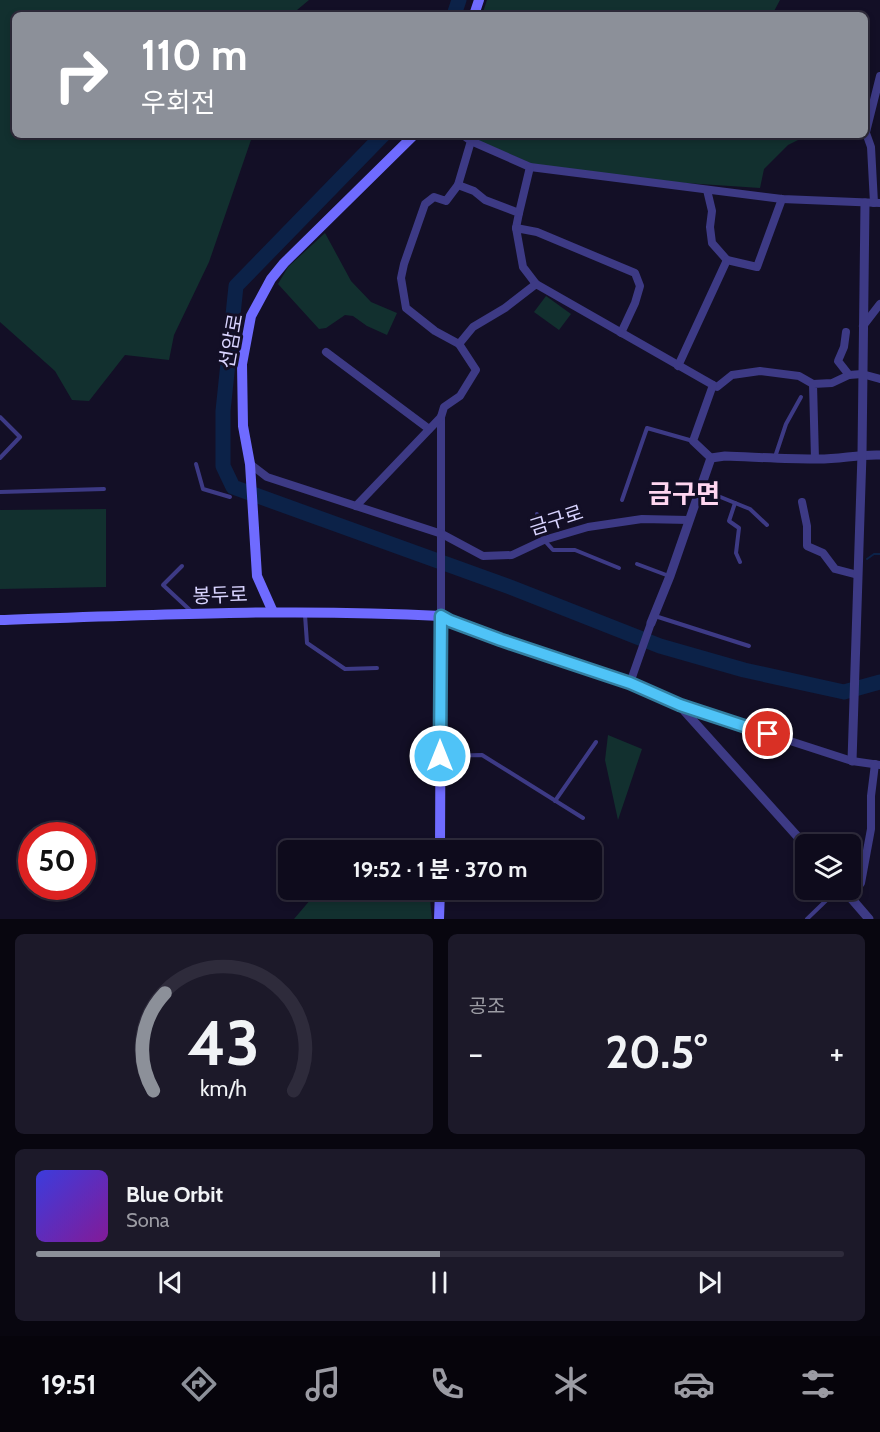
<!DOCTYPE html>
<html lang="ko">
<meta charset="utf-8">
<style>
:root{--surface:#0e0b1c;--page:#1c1929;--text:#f1f3f6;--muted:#9b9ba3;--line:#2e2b3b;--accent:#8c9099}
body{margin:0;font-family:Cabin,"Noto Sans KR",sans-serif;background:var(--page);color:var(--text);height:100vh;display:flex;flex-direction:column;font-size:22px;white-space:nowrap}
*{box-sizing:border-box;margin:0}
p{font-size:20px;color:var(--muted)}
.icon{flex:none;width:33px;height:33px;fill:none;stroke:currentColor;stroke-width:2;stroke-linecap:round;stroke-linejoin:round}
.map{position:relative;height:919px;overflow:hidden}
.details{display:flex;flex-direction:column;gap:15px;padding:15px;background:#08060f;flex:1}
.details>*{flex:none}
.top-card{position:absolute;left:12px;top:12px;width:856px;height:126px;border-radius:9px;box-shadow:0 3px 9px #0003,0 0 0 2px var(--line);background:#8c9099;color:#fff;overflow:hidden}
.controls{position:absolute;left:795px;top:834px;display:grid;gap:12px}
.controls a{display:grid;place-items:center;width:66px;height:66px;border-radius:9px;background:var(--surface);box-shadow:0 3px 9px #0003,0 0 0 2px var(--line);font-size:30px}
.speed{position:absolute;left:18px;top:822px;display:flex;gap:12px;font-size:30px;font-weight:700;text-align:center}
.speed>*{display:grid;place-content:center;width:78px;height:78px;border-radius:50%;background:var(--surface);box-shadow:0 3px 9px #0003,0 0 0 2px var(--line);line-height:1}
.speed .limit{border:9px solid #d22;background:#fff;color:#111}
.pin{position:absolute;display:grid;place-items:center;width:51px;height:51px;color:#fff;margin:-26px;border:3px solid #fff;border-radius:50%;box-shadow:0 2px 6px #0007}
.me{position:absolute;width:66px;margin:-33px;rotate:0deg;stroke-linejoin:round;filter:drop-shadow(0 0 4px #0008)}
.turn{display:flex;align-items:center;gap:21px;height:126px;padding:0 30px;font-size:27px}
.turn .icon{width:78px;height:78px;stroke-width:2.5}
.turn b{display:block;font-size:42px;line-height:51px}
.big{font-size:45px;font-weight:700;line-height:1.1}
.details .tile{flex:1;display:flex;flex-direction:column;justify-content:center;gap:9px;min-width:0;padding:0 21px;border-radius:9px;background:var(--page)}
.details .dial{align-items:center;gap:0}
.dial svg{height:156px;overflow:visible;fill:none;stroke:var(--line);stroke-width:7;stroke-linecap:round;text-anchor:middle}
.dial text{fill:var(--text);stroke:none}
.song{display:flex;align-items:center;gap:18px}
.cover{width:72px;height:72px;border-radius:9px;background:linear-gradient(135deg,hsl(240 70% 55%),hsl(290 70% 35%))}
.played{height:6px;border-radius:3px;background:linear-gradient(90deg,var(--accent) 50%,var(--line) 50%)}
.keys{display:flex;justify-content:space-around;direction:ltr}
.heat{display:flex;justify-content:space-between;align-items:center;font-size:33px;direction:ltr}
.details .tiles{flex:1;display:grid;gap:15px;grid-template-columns:1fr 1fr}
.tile:last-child{grid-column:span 2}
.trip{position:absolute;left:278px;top:840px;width:324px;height:60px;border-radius:9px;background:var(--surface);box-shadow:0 3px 9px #0003,0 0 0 2px var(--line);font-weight:700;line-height:60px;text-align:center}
.menu{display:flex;height:96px;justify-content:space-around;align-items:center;background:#06040b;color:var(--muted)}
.menu .icon{width:42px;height:42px}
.menu .active{color:var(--accent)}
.menu b{font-size:27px;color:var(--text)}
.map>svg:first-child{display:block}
</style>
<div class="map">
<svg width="880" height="919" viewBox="0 0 880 919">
<rect width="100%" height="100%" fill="#130f26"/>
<g fill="#12302f">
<path d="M0,0h309l-18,15h-276v120h233l4,2 -43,125 -35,73 -5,25 -44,-5 -36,46 -17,-1 -17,-29 -55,-49z"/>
<path d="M487,0h293l-8,15h-290z"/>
<path d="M470,135h338l-20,10 -24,24 -4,19 -105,-7 -122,-17 -50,-21z"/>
<path d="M325,233l26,48 20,21 26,11 -10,22 -20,-9 -14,-10 -8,-1 -19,13 -7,1 -41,-45 10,-17z"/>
<path d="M546,296l25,18 -12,16 -25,-18z"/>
<path d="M106,509v78l-106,2v-79z"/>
<path d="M608,735l34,14 -24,71 -13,-60z"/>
<path d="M322,890h107l3,29h-138l23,-27z"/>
</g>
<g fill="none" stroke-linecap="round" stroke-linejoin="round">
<path stroke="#0c2248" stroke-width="2" d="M867,559l7,-5h6"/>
<g stroke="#0c2248" stroke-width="15">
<path d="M454,15l5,-15"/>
<path d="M383,135l-147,151 -13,125v55l10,21 277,100 150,59 84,24 100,22 36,-10"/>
</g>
<g stroke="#3d3a85" stroke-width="4">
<path d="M0,417l20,20 -20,21"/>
<path d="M775,457l11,-33 15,-27"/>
<path d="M196,464l7,25 27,8"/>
<path d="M0,492l104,-3"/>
<path d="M622,500l25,-72 46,13"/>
<path d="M696,501l16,5 6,-10 32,13 17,16"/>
<path d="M735,503l-6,18 10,7 -3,25 4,9"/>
<path d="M537,514l7,26 9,10h22l44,18"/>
<path d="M637,564l32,12"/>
<path d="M182,566l-19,19 28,26"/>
<path d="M305,615l2,28 38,26 32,-1"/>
<path d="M655,616l94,30"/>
<path d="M441,756l41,-1 101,63"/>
<path d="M555,801l41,-59"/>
<path d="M807,919l30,-29"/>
</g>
<g stroke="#3d3a85" stroke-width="8">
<path d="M866,132l14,-56"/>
<path d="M866,133l5,14 3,56"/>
<path d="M463,135l8,6 -13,44 16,6 11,9 34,13 -3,15"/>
<path d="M471,141l59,26 252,32 98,4"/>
<path d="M458,185l-12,16 -12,-4 -9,7 -21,60 -3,14 5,30 29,23 24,13"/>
<path d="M707,190l5,21 -2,16 2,16 15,17"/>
<path d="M519,213l11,-46"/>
<path d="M536,284l-13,-17 -7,-39 21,4 98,41 5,13 -5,17 -14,30"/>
<path d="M863,326l17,-22"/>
<path d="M326,352l103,77"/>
<path d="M678,366l49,-106 30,7 25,-68"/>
<path d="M849,375l13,-1 18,5"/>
<path d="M713,385l4,2 15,-12 28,-4 39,5 14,8"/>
<path d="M441,417v199"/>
<path d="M815,459l-2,-75 19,-1 17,-8 -11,-14 6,-14 2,-15"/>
<path d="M250,464l17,13 175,57 41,22 29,-1 32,-15 44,-13 54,-8 47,1"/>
<path d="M802,502l5,24v20l16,7 12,16 23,6"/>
<path d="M356,506l85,-89 3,-10 16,-11 16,-26 -17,-26 14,-17 32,-19 31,-24 177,101 -20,56 18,17"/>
<path d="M630,683l21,-60"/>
<path d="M679,705l173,56 28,4"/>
<path d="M851,897l10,-14 10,-54v-33l4,-32"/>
</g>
<g stroke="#3d3a85" stroke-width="9">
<path d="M441,616l9,5 51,19 129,43 49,22 127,141"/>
<path d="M651,623l19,-47 41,-118 14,-2c29,1 59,3 89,3 23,1 44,-5 66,-4"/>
<path d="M852,761l10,-307 3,-251"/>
<path d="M844,890l25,29"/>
</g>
<g stroke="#6f6bff" stroke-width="10">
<path d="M474,15l5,-15"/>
<path d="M273,612l-16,-36 -7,-112 -7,-38 -1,-62 9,-48 20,-37 13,-16 130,-128"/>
<path d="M0,620c147,-5 294,-12 441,-4l-1,234"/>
<path d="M439,919l1,-29"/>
</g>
</g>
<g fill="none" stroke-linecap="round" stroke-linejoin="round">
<g stroke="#337fa1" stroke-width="15">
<path id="route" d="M440,756l1,-140 9,5 51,19 129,43 50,22 88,29"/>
</g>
<use href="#route" stroke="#4fc3f7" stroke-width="10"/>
</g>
<g text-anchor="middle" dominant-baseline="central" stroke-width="6" stroke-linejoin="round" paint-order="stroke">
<g font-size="20" fill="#d9d4ff" stroke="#130f26">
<text transform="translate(231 341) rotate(-80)">선암로</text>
<text transform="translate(556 520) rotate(-18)">금구로</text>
<text transform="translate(220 595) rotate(-2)">봉두로</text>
</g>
<g font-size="26" font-weight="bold" fill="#ffd6f0" stroke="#130f26">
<text x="684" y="494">금구면</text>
</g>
</g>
</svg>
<div class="controls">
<a><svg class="icon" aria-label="layers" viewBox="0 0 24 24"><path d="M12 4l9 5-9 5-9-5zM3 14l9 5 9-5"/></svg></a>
</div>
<div class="speed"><div class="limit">50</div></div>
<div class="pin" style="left:768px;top:734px;background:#d93025"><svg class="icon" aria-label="arrive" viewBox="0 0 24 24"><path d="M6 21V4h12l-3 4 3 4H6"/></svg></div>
<svg class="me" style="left:440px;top:756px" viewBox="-20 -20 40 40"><circle r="17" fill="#4fc3f7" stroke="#fff" stroke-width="3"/><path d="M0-11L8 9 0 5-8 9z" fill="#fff"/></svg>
<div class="trip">19:52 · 1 분 · 370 m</div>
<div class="top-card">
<div class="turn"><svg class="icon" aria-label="right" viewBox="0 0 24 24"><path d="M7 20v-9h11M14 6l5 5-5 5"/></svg><div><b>110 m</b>우회전</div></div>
</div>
</div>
<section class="details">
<div class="tiles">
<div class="tile dial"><svg viewBox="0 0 100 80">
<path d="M14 69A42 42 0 1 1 86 69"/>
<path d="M14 69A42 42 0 0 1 20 19" stroke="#8c9099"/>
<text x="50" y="56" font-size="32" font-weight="700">43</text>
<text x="50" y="72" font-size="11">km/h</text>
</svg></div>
<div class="tile"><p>공조</p>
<div class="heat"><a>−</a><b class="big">20.5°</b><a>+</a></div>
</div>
<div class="tile">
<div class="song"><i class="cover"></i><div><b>Blue Orbit</b><p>Sona</p></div></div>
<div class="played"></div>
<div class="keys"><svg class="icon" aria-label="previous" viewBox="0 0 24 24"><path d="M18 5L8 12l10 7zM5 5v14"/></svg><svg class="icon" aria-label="pause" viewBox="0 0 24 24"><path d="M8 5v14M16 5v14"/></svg><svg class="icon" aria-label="next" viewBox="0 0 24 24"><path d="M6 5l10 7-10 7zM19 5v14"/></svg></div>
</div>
</div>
</section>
<nav class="menu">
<b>19:51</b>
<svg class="icon active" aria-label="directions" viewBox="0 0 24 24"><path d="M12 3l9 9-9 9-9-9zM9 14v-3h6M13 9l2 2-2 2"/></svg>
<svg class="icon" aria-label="music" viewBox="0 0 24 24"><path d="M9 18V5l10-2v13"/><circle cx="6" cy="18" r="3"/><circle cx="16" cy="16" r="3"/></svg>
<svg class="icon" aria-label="phone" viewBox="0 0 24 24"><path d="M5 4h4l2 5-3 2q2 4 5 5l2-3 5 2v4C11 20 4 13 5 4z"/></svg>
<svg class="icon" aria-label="climate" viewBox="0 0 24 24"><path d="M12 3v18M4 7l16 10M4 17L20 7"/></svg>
<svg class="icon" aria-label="car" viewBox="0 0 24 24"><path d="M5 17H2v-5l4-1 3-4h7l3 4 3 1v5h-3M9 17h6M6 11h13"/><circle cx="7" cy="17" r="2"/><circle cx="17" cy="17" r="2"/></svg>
<svg class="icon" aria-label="filters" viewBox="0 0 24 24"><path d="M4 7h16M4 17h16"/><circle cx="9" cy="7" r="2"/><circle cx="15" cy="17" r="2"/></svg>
</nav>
